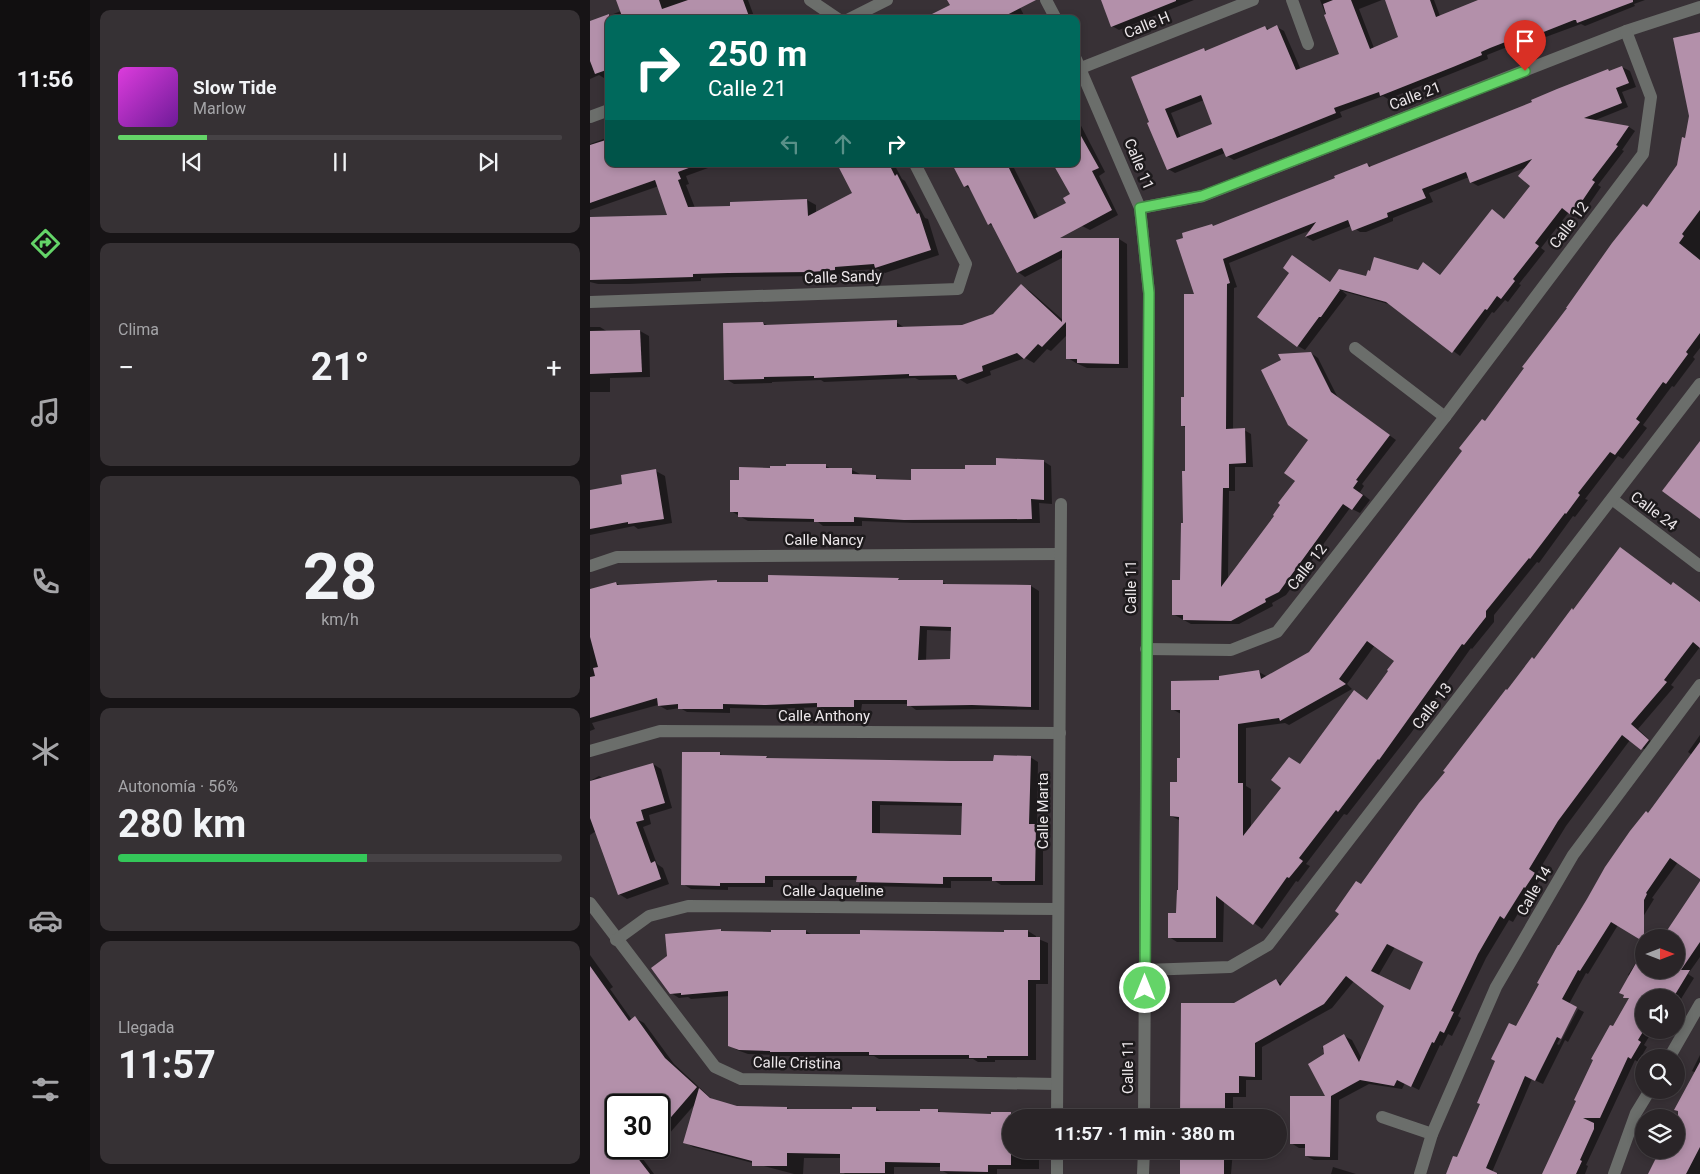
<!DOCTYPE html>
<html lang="es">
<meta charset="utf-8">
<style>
:root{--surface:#2a2528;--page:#363134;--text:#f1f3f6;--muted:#a5a5a8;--line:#464245;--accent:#64d468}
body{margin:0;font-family:Roboto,sans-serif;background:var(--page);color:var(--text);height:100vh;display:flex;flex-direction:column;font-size:19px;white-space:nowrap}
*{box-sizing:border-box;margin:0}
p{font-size:16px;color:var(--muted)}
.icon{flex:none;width:28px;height:28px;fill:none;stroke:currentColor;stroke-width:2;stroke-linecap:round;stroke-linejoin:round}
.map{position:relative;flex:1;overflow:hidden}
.panel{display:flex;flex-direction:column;gap:10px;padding:10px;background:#171416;width:500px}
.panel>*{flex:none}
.guide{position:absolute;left:15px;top:15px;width:475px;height:152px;border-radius:10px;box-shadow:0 2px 8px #0003,0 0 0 1px var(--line);background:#00695c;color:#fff;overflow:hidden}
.needle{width:32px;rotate:90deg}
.controls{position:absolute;left:1045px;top:929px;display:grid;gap:10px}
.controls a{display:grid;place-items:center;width:50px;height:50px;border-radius:50%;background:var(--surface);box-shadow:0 2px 8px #0003,0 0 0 1px var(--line);font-size:25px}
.speed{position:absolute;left:15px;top:1094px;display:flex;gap:10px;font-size:25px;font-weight:700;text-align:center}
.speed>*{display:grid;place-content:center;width:65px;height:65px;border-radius:50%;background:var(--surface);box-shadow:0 2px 8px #0003,0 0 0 1px var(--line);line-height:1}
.speed .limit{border:2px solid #111;border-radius:8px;background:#fff;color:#111}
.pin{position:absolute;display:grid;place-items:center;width:42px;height:42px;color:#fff;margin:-51px -21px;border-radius:50% 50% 50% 0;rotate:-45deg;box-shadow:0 0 5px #0007}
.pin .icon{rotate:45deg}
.me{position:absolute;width:55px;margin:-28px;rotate:0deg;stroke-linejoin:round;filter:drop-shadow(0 0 4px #0008)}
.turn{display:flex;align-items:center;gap:18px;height:105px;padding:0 20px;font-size:22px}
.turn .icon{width:65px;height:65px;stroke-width:2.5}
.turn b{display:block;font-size:35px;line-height:42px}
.lanes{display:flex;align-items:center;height:48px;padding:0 20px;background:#0003;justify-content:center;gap:25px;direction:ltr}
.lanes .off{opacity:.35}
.big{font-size:38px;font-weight:700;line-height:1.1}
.panel .tile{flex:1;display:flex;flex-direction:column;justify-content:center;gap:8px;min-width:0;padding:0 18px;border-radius:10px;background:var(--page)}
.panel .dial{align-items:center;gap:0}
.dial b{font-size:65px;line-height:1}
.song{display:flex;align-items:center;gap:15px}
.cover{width:60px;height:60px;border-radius:8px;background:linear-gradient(135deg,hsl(300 70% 55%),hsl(280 70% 35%))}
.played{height:5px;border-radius:2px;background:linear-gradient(90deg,var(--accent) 20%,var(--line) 20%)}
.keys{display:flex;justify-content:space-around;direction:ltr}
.heat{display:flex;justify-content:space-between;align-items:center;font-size:28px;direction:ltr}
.charge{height:8px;border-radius:4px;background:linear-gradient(90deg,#34c759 56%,var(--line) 0)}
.trip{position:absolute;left:412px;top:1109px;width:285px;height:50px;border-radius:25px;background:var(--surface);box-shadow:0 2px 8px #0003,0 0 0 1px var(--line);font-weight:700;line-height:50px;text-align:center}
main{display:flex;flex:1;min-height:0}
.tabs{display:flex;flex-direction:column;width:90px;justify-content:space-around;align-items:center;background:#110f10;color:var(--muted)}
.tabs .icon{width:35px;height:35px}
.tabs .current{color:var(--accent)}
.tabs b{font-size:22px;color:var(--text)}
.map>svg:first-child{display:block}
</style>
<main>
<nav class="tabs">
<b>11:56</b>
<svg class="icon current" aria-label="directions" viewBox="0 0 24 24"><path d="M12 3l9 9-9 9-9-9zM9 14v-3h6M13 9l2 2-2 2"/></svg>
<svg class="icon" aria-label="music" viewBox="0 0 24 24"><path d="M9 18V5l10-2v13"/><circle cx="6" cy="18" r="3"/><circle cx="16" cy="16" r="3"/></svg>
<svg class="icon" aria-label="phone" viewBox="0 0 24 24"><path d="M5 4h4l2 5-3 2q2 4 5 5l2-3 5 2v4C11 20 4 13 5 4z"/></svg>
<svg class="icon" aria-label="climate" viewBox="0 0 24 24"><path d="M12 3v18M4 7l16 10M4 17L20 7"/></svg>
<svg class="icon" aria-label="car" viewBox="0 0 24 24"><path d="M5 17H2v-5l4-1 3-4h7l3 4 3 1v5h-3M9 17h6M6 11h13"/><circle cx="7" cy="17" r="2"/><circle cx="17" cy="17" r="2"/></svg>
<svg class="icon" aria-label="filters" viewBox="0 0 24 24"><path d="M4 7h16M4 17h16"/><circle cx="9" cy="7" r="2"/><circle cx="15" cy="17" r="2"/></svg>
</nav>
<section class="panel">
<div class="tile">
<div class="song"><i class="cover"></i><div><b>Slow Tide</b><p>Marlow</p></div></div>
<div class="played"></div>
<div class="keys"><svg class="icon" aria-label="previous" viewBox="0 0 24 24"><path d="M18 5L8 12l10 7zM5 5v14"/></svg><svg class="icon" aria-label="pause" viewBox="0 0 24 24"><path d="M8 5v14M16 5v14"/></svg><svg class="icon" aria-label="next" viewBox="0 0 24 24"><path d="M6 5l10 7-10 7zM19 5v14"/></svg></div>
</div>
<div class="tile"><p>Clima</p>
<div class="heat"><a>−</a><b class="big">21°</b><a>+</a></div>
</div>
<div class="tile dial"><b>28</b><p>km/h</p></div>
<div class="tile"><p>Autonomía · 56%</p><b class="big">280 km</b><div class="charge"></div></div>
<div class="tile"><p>Llegada</p><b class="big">11:57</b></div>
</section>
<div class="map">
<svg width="1110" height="1174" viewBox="0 0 1110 1174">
<rect width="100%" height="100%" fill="#383136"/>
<g fill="#0007" fill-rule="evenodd">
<path d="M36,0h122l7,19h-146v57l-5,2 -5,-3 -9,4v-56l31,-12z"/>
<path d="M364,0h62l10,19h-101l27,-14z"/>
<path d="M512,0h92l-75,30 -7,-4z"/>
<path d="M730,0h62l-23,9 15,39 26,-10 -14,-38h48l6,16 41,-16h164l-11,4 1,2 -50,20 -4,-2 -38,14 -5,-3 -41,16 -10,4 1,4 -100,40 -5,-3 -43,16 2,5 -108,43 -7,-4 -2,-3 -50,20 -7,-4 -20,-45 56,-74 3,1 58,-24 5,3 7,-3 7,4 17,39 40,-15zM614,100l10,25 -33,13 -10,-25z"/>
<path d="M1032,67l8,4 6,16 -14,5 6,15 -35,14 36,6 6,4 -13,19 2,1 -26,34 3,2 -22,32 -10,-7 -28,36 4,3 -26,33 2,1 -13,17 -3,-2 -11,13 -2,-1 -32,44 -68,-51 -50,-14 5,4 -42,55 -7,-4 33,-63 87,-12 23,5 64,-56 26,-35 -4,-18 -49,19 -7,-4 -2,-5 -40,16 4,9 -40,16v3l-27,11h-6l-9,-6 -38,15 -7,-4 5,-7 -82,33 8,24 -3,1 -1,142h11l7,4 2,33h-18v24h-6l-1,88 48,-63 21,-35 13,-42 1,-86 7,5 20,40 58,42 -34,44 2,2 -4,6 10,8 -10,13 -10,-5 -64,87 -14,8 1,3 -34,18h-48l-18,-10 8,-33 5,-109v-44l-3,-2 13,-131 18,-68 122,-48 31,-15 5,3 161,-64 75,-32 3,1z"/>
<path d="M486,116l29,56 -6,4 19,39 -28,15 -8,-4 -11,-31 -16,-31h21z"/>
<path d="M19,137v27h110l-33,12 3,8 -3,1 9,23 37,-1 75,-7 9,5v8l37,-20 -11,-23 -8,-6h60l8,15 3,2 20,37 3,1 11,36 -54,18 -7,-4 -35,2v3l-24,2 -82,1 -36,1v3l-72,3h-31l-8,-2v-64l79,-1 -10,-31 -69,24v-66z"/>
<path d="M364,164h58l27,54 25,32 55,-11 8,5 1,124h-41l-11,-5 -8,-5v-24l-17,17 -4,-2 -13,14 -9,-5 -35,13 1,4 -24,9 -8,-5 -40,1 -4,-2 -91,4 -3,-2 -49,2v1l-38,1 -8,-5 37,-56 6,3 127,-4 9,6 57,-2 32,-11 27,-29 9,5 34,30v-64l-39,20 -7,-5 -23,-45 -6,-3 -17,-34 -7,-4z"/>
<path d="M1110,193v155l-7,9 2,2 -21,28 -2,-1 -29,39 4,3 -24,31 -5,-3 -33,43 3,1 -13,17 -2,-1 -34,47 -2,-1 -43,53v7l-22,27 -1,-1 -60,85 -64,82 -3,-1 -38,50 4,2 -12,16 -2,-1 -34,48 -38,-29 -1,42h-46l-8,-5 8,-22 2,-24v-71l-8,-4 7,-32 3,-25v-45l-9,-5 49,-28 38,-9 9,5 42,-24 337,-445zM785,645l21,15 -28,41 -14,-9 -53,73 -50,63v-39l-5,-3v-58l39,-5 4,2 63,-36 -5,-5z"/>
<path d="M0,327h10l8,5 32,-1 9,5 1,41 -40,1v14h-20z"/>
<path d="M453,461l8,5 1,38 -13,-1 1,20h-127l-51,-2v5h-39l-5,-4 -70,-1 -17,-10 9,-30 31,-12 17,-2v-1h38l7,4h19l8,4v2l15,1 7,3 30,1 54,-10z"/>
<path d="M66,471l9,5 7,47 -34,6 -4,-3 -44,9v-44l33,-6z"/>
<path d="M1030,548l52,38 28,16v45l-29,38 3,2 -36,42 17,16 -5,8 -20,-13 -64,86 -30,49 5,3 -8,13 -1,-1 -19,32 -4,-2 -23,38 -28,58 3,2 -9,18 -4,-2 -6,12 -2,-1 -21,45 -14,-7 -3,6 -33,-5 -30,16 -1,60h-24l-8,-4v-8h-7l-8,-5 36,-46 -1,-42 -4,-7 22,-12 8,4 10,19 23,-54 -31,-24 -22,27 -70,39v33h-16v17h-13v21h-51v-114h52l42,-24 7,4 58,-70 167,-223 66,-80zM805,947l30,15 -15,30 -32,-16z"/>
<path d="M308,579l4,3h40l6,3 83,1 8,5v119l-58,-1 -65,1 -8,-6h-46l-1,7h-35l-6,-4 -46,2 -44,-1v5l-43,-1 -7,-4 -13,2 -9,-5 -66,18 3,6 -5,2v-140l26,-8 5,3 95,-4 3,1zM337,630l25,1v29l-26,1z"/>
<path d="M1110,735v142l-22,-15 -26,36 2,1 -21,34 -15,-8 -30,49 -2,-1 -17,31 7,4 -19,36 2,1 19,-36 6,3 -16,30 -3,-2 -22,44 -11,-5 -40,93 6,2h-51l11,-15 58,-131 132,-214 44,-59 -4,-3z"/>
<path d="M93,753l37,1 4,2 42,1 4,2 225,4 35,-6 8,5 -1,64 6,4v55h-42l-6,-4h-44v7l-85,-2 -8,-6h-85v7h-45v3l-37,-1 -8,-5zM290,805l83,1 -1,31 -82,-3z"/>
<path d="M63,764l8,5 11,39 -23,7 2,9 -8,3 14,37 6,4 6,16 -42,15 -8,-5 -23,-63 -6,4v-54l9,-5 4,2z"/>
<path d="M1110,883v74l-12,17 6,4 -18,29v-9h-32v32h9l-9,15 3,2 -9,15 -3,-2 -49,105 2,1 -3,8h-41l69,-146 18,-30 -1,-22 -2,-1 16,-25v20h32z"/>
<path d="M130,930l4,2 49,1 33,-2 6,4 193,-2v-2h23l8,5v2l12,5v41h-12v76h-41v2h-17l-5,-3h-94l-5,-3h-95l-2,-1 -29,-1 -11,-4 -8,-5v-49l-38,3 -3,-2 -9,1 -8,-5z"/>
<path d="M0,955l23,32 -3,2 22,31 3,-2 9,5 30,41 40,37 22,6 51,1 4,2h62l23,-2 6,4h39l16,-2 7,4 48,1v-2h38l8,5h-27v32h28v19h-42v5h-49l-7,-4v-3h-47v7h-49l-3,-2v-14h-38l-1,16h-9l-101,-27 -8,-5 11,-39 -28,32 -9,-6v-24h-28l-41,-35z"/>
<path d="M1110,1055v119h-50l11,-24h15l-1,-32 21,-45 -4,-2z"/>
<path d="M0,1081l26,37v30h21l2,2 -2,1 17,23h-64z"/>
<path d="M592,1150h51l-2,24h-51z"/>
<path d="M743,1167l23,7h-25z"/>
</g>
<g fill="#b390aa" fill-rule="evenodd">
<path d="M26,0h43l3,9 26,-9h55l7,19h-127z"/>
<path d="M357,0h89l-37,19h-77l28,-14z"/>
<path d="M511,0h75v1l-65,26z"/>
<path d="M743,0h18l19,49 28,-12 -13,-37h45l6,17 42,-17h155v2l-56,21 -1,-3h-2l-38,15 -2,-4 -44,17 -9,4 1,3 -29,12 -73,29 -1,-4 -45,16 2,5 -110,44 -4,-9 -55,22 -20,-47 2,-1 -18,-45 73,-29 1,3 60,-25 2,4 10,-5 19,45 43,-16 -15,-39 2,-1 -3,-10zM611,95l11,29 -35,14 -12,-29z"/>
<path d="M19,14v55l-14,5 -5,-13v-40z"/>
<path d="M1110,32v178l-18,24 2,2 -5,7 21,17v73l-14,19 2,2 -22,30 -3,-2 -27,37 4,3 -25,33 -5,-3 -32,41 2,2 -14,19 -1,-1 -35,46 -1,-1 -43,53v6l-22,28 -2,-1 -83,116 -1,-1 -40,53 -2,-2 -37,48 4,3 -14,17 -2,-1 -34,48 -37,-29v42h-48v-25h8l1,-23h1l1,-73 -9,-1v-34h7v-24h3v-48h-9v-29l48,-1v-4l40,-6 2,9 48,-27 153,-201 -3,-3 23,-29 3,2 39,-53 -2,-1 45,-59h-1l46,-65 31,-39 4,3 30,-42 5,-28 3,1 4,-22 -16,-78zM777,641l27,20 -7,9 1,1 -21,29 -13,-10 -54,74 -11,-7 -18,23 10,8 -38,48v-53h-5v-59l41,-6 1,3 66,-37 -7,-5z"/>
<path d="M1032,66l7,17 -13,5 6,15 -38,15 45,8 -13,19 2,1 -26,34 3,2 -23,34 -10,-8 -27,35 4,3 -26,33 2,2 -14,18 -4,-3 -10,14 -2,-1 -33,44 -66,-51 -47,-13 1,1 -19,27h-2l-22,30 -40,-30 32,-44 -6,-5 9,-13 38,27 9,-13 27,7 2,-6 2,1 4,-14 44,13 5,-8 17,13 52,-66 12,10 26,-33 -12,-10 14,-17 -62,24 -4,-11 -44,17 4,9 -39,15 1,4 -36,14 -4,-11 -43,17 11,-15 -93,37 7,24 -3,1 -1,145 19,-1 1,35 -17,1v24h-6l-2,99 53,-71 -1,-1 7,-10 -2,-2 17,-22 -11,-8 24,-33 -20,-15 -27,-55 20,-10 -3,-6 33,-2 20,40 59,43 -34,45 2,1 -5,7 10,7 -11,15 -9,-6 -64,88 -14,7 1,3 -35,19 -48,-1v-5h-11v-35h8l1,-57h2l-1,-52h3v-45h-4v-29h3v-103h10l-18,-54 7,-2 -1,-5 30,-9 1,2 122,-48 -1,-2 33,-13 2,4 163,-65 -1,-2 26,-11 51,-20 1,2z"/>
<path d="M486,127l23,41 -7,3 20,39 -52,28h59v126l-42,-1v-4h-11v-37l-24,25 -4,-3 -14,15 -7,-6 -35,13 1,5 -25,9 -2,-5 -47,1v-2l-95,4v-2l-50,1v2l-40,1 -1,-57 40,-1 1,3 133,-5v7l65,-2 31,-11 28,-30 41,38v-72l-45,23 -26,-50 -3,2 -20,-40 -4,2 -12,-23h55l27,55 32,-16 -3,-5 7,-4 -17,-30h23z"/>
<path d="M19,139v25h85v2l-16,6 3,7 -3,1 10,27 42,-1v-4l77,-3 1,17 44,-23 -15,-29h52l6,12 2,-2 20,40 2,-1 12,37 -56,18 -1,-4 -39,3v3l-25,2 -82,1 -35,1v3l-103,3v-63l77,-2 -12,-35 -65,23v-58z"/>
<path d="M50,330l2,42 -52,2v-43z"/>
<path d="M1110,441v78l-38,-28z"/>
<path d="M406,458l48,2v40l-13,-1 1,20 -128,1 -50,-3v5h-40v-3l-76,-2v-5h-8v-32h9v-13l31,1v-2h16v-2h40v4h26v6l24,1v4l35,1v-11h54v-4h31z"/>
<path d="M66,469l8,50 -36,5v-2l-38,7v-39l32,-6 -1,-9z"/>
<path d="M1030,547l51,38 2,-3 27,20v46l-7,-6 -29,38 3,2 -36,42 18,16 -8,10 -19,-15 -64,86 -29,48 6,4 -10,15 -1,-1 -20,32 -4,-3 -22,38 -27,57 3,1 -10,21 -4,-2 -6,12 -2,-1 -21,45 -14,-7 -3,6 -34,-6 -29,16 -1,61 -25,-1v-12h-15v-48h35l-17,-32 16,-10 -1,-8 21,-12 15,28 25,-56 -38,-30 -22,28 -69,39v34l-16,-1v17h-14v24h-45l1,-114h53l42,-24 4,7 59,-72 -4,-3 21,-30 5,3 58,-81 26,-31 -2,-1 63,-82 1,1 25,-33 2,2 38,-51 1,2zM797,944l36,18 -13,28 -39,-19z"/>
<path d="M178,575l131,3 -1,2h45v4l88,1v122l-59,-2 -65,1v-6h-53v7h-37v-4l-51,2 -43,-1v5h-45v-5l-20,2 -1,-8 -67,20v-41l5,-1 -2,-8 5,-1 -8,-30v-48l26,-7 1,3 100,-5v2h51zM330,626l31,1 -1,32 -32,1z"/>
<path d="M1110,742v137l-30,-21 -24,35 1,1 -3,6v42l-33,-20 -31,49 -2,-1 -16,29 15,8 -16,32 -4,-2 -22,44 -10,-5 -39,92 11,5v1h-51l7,-18 4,1 23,-53 -3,-1 18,-42 -4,-2 18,-36 7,3 23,-42 -2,-1 21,-38h1l28,-46 18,-32 25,-36 16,-20 2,2z"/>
<path d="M92,752h38v3l47,1 -1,2 185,3h42l1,-6 37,1 -2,68h7l-1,57h-43v-4h-49v7l-87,-2 1,-6h-92v7h-45v3l-39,-1zM282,801l90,2 -1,32 -89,-2z"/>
<path d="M63,763l12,40 -24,7 3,10 -8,2 15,41 4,-2 6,18 -43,16 -28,-77v-37z"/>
<path d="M1110,881v61l-19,28h9l-17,28h-29v32l-6,10 3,2 -10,17 -3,-2 -28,61h-17l11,5v6l-14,31 2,1 -6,13h-34l34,-73 -2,-1 19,-40 -2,-1 19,-34 3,1 16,-28h-6l1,-3 -5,-2 25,-44v21h32v-32h-14z"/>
<path d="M131,929v2l50,1v-2h35v4h54v-4l144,2v-2h24v7h12v43h-12v76h-41v2h-18v-3h-100v-3h-99v-1l-31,-1 -11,-4v-55l-47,4v-2l-11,1 -19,-26 16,-12 -2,-22z"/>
<path d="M0,966l39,55 6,-5 30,42 32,29 -38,44v-26h-43v43h14l20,26h-60z"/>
<path d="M1110,1062v85l-14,27h-38l12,-24h16l2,-39 -4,-1z"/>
<path d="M109,1088l11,10 27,8 50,1v2h65v-2h24v4h44v-2h18v3l53,2v-2h20v53h-23v7l-48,-1v-8l-55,-1v11h-45v-19l-53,-1v13h-35v-5l-69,-18z"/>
<rect x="590" y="1150" width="44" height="24"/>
</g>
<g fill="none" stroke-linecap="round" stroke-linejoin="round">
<g stroke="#6b6e6b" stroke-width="12">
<path d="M220,0l28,19"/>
<path d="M456,0l10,19"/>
<path d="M702,0l16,44"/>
<path d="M259,19l38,-19"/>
<path d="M486,59l64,149 9,85 -5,825"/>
<path d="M491,68l172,-68"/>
<path d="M0,117l19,-7"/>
<path d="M550,208l63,-12 423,-165 74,-24"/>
<path d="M0,302l368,-13 8,-25 -51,-100"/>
<path d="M765,348l90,69"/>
<path d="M1022,499l88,67"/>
<path d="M0,566l27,-9 443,-3"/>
<path d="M556,649l85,1 46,-18 168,-215 198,-263 8,-57 -25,-66"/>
<path d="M0,751l70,-20 400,2"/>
<path d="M0,903l125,164 26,12 316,5"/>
<path d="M26,940l33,-24 39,-10 370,3"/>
<path d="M555,970l85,-3 38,-22 432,-561"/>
<path d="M1079,1058l31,-54"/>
<path d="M792,1117l50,17"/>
<path d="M467,1118l4,-614"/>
<path d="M467,1174v-24"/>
<path d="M553,1174l1,-24"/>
<path d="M830,1174l12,-40 64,-147 77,-132 127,-170"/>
<path d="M1024,1174l22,-61 14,-23"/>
</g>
</g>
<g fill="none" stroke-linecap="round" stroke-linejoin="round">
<g stroke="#418a44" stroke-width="12">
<path id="route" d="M555,988l4,-695 -9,-85 62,-12 323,-125"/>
</g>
<use href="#route" stroke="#64d468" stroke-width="9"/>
</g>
<g text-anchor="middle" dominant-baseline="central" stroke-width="5" stroke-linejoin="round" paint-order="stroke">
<g font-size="15" fill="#ece7ea" stroke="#1d1a1c">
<text transform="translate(557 25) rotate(-22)">Calle H</text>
<text transform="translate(825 96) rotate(-21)">Calle 21</text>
<text transform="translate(549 164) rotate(67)">Calle 11</text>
<text transform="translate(979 225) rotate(-53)">Calle 12</text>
<text transform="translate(253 277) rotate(-2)">Calle Sandy</text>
<text transform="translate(1064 511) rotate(37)">Calle 24</text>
<text x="234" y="540">Calle Nancy</text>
<text transform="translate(717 567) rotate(-52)">Calle 12</text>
<text transform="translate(541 587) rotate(-90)">Calle 11</text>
<text transform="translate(842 706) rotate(-52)">Calle 13</text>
<text x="234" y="716">Calle Anthony</text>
<text transform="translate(453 811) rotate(-90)">Calle Marta</text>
<text x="243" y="891">Calle Jaqueline</text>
<text transform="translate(944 891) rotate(-60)">Calle 14</text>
<text transform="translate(207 1063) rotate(1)">Calle Cristina</text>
<text transform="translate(538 1067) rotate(-90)">Calle 11</text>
</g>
</g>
</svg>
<div class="controls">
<a><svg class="needle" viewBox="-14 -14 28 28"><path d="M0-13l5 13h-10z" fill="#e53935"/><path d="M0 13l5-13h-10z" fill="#a5a5a8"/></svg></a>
<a><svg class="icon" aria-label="sound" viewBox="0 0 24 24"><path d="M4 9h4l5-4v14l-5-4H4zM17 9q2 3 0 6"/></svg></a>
<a><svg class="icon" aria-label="search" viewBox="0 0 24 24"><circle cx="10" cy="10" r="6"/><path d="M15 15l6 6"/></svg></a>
<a><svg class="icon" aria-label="layers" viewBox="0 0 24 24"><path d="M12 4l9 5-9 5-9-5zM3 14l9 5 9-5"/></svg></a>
</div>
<div class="speed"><div class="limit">30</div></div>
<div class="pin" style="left:935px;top:71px;background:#d93025"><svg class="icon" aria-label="arrive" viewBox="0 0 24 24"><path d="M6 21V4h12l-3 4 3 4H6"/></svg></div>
<svg class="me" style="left:555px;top:988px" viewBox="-20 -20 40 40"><circle r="17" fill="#64d468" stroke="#fff" stroke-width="3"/><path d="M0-11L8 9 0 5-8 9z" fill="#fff"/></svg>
<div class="trip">11:57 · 1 min · 380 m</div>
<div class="guide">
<div class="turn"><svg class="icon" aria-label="right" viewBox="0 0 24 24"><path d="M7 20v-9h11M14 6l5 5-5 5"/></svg><div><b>250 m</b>Calle 21</div></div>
<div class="lanes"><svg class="icon off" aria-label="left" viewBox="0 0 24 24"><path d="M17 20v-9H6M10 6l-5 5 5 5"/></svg><svg class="icon off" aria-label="ahead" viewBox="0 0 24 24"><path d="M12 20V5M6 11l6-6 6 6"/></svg><svg class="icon" aria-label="right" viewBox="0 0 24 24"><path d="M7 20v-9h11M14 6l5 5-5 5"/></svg></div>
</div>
</div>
</main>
